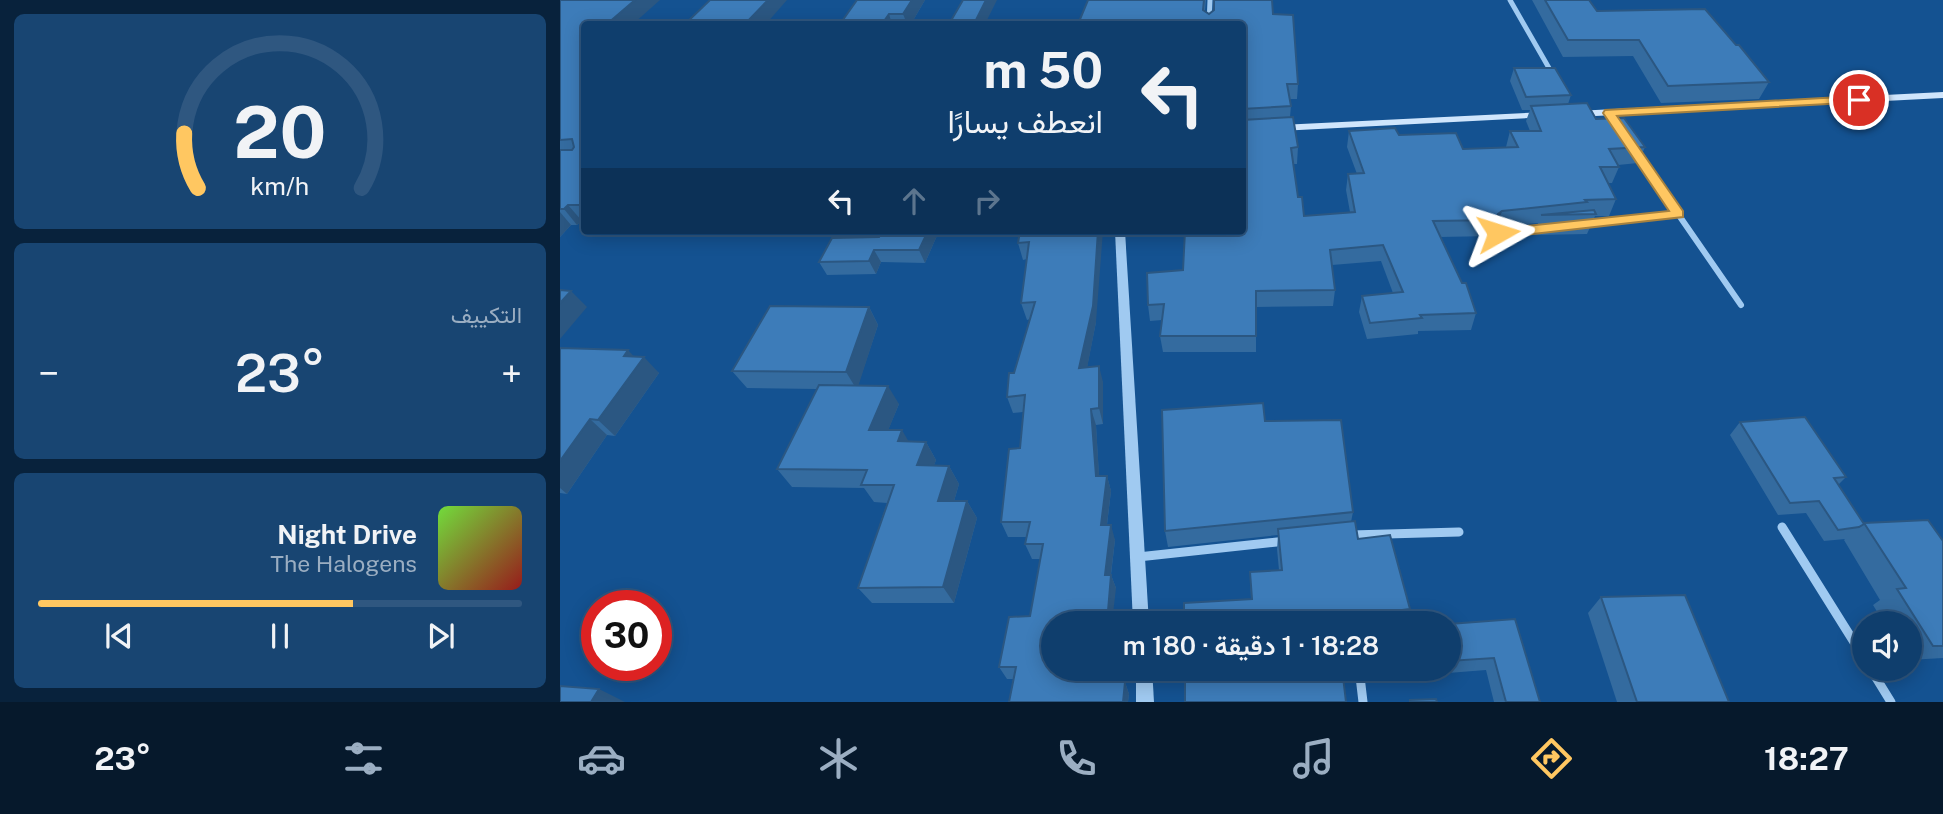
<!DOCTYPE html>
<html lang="ar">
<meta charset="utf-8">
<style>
:root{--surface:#0f3e6d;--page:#184572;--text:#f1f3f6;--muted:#9baec2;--line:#2f5780;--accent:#ffc761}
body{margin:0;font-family:"Public Sans",Vazirmatn,sans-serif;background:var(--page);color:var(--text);direction:rtl;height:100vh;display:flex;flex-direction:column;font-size:26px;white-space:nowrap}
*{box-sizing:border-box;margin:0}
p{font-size:23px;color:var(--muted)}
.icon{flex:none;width:38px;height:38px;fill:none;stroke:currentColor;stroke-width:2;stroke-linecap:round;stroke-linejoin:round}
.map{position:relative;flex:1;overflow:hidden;direction:ltr}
.side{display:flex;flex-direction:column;gap:14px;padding:14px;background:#08223c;width:560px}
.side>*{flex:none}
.banner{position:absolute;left:21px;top:21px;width:665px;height:214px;border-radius:7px;box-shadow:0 4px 18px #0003,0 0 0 2px var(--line);direction:rtl;background:#0f3e6d;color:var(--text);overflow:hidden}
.controls{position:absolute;left:1292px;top:611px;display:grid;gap:14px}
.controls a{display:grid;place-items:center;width:70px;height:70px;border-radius:50%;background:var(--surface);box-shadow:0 4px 18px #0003,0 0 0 2px var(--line);font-size:35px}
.speed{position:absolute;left:21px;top:590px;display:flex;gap:14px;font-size:35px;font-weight:700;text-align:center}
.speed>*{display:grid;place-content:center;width:91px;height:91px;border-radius:50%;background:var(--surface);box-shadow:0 4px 18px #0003,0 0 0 2px var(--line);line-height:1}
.speed .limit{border:10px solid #d22;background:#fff;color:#111}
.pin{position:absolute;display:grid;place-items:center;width:60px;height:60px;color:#fff;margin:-30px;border:4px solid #fff;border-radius:50%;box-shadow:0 2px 7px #0007}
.me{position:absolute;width:77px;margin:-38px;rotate:84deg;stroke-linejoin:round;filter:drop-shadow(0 0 5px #0008)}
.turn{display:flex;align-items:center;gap:24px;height:147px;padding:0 28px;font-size:32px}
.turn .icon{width:91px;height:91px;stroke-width:2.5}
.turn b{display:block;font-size:49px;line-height:60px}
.lanes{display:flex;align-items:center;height:66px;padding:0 28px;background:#0003;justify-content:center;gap:35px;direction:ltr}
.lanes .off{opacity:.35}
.big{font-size:52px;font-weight:600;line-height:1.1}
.side .widget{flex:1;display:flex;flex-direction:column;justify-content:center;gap:10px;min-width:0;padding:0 24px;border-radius:10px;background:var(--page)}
.side .dial{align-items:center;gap:0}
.dial svg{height:182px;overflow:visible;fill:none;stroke:var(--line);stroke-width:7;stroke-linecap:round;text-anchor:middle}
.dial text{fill:var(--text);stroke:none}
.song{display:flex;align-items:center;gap:21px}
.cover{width:84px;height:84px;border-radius:10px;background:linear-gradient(135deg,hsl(100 70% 55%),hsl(0 70% 35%))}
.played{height:7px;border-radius:4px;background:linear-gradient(90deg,var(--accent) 65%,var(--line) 65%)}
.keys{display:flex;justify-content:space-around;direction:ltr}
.heat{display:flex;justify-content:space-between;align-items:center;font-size:38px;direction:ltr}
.trip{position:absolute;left:481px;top:611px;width:420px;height:70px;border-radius:35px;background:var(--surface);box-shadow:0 4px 18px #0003,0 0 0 2px var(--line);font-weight:600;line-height:70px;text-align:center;direction:rtl}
.menu{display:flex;height:112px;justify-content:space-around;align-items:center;background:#06192c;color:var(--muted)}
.menu .icon{width:49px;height:49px}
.menu .active{color:var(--accent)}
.menu b{font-size:32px;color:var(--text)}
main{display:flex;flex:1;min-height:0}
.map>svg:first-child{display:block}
</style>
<main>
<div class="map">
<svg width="1383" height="702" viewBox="0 0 1383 702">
<rect width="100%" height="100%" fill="#145291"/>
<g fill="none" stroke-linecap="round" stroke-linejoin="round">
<g stroke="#a0caf1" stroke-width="5">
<path d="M950,0l43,75"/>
<path d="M649,24l1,-24"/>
<path d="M1076,153l14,20"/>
</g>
<g stroke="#a0caf1" stroke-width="6">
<path d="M1089,172l92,133"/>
<path d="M1023,224l95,-10"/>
<path d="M938,233l45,-4"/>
</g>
<g stroke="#a0caf1" stroke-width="9">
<path d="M1222,527l82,131"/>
<path d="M791,535l108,-3"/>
<path d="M578,557l148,-16"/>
<path d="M799,668l4,34"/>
<path d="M1310,668l21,34"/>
</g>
<g fill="#a0caf1" fill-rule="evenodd">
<path d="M555,231h10l24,392h-16z"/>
<path d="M576,668h16l2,34h-18z"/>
</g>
<g fill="#cfe5fc" fill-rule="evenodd">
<path d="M1383,92v6l-367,19 -5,-3 5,-3z"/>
<path d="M985,112l5,3 -1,2 -307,16v-6z"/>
</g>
</g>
<g fill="#346b9f">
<path d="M0,0l24,24v197h-2l-5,4h-6l-11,12z"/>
<path d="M365,0l-14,24h-71z"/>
<path d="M528,0h118l-1,11 4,3h64l25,70 -1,15h-7l1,7 -1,11 8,30 -1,17h-4l5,33 6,19 46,-4 -4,-22 2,-16h9l-10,-27 2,-16 50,4 64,14 43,-2 4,-16h20l-4,-10 4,-11h-8l-12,-29 4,-13 57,27 -3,9 77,43 -7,16 -20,2 1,2 -7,16h-4l8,16 -7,17h-14l-8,18 -53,1 4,-12 -41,4 -1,2 -3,7 -53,1 36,76 -5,17 -53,1v3l-51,5 -8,-27 3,-16 31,-3 -12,-32 -49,4 3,25 -2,16 -77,1v45h-93l-3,-16 2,-16 -12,1 -2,-16 35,-35 59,-39v-207z"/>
<path d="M972,0h57l8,11 139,34 33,37 -10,17 -98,4 -28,-47 -70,1z"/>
<path d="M322,231h57l-14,32 -44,-1 -5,12 -49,1 -8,-13 60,-25z"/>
<path d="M460,231l76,91 -9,45 16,15v42l-7,1 3,51h8l4,15 -4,34 8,15 -4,35 5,13 -62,80h54l-1,14h18l4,12 -1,8h-119l4,-23h-6l-8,-12 31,-51 10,-57h-8l-7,-15 2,-7h-19l-7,-15 19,-74 3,-36 -10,1 -6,-16 23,-78 -3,1 -6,-17 6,-44 -4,1 -5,-17z"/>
<path d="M309,307l9,18 -20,60 41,19 -11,26 20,11 18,1 10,18 -2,5 15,1 10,18 -5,17h13l10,17 -23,85h-82l-14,-15 29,-85 -13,-1 -10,-14 -72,-1 -15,-18 40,-80 -70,-1 -15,-17z"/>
<path d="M0,348l74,8 25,17 -44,63 -8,-1 -40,59 -7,-1z"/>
<path d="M705,421l88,91 -2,10 7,17 52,70 -6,14h-220l67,-24 -1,-27 29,-2 -2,-21 1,-14 -110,12 -3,-16z"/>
<path d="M1180,422l106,55 -8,8 26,39 79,17v117l-34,2v-37h-25l-11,-18 7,-5 -36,-60 1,-1 -21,2 -18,-28 -28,2 -48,-80z"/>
<path d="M1041,597l128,105h-112l-29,-89z"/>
<path d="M955,619l25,83h-46l-8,-32 -76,6 -1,-8h40v-44z"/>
<path d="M625,668h172l-4,11 -10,1z"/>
</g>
<g fill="#2b5782">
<path d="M75,0h25l-27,24h-26z"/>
<path d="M208,0h19l-21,24h-21z"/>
<path d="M352,0h13l-14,24h-4l-4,-10z"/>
<path d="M426,0h11l-12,24h-11z"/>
<path d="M329,14l3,10h-10z"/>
<path d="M8,205l14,16 -5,4 -13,-16z"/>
<path d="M942,211l-5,16 -1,2 2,-9v-6z"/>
<path d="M0,212l11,13 -11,12z"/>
<path d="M368,231h11l-14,32 -6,-13z"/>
<path d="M538,231h5l-7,91 -12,62 -5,-16z"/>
<path d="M314,250l7,12 -5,12 -7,-13z"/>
<path d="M11,291l16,16 -27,32v-36z"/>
<path d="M309,307l9,18 -21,65 -11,-18z"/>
<path d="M68,350l12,13 4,-6 15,16 -44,63 -17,-16 26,-64z"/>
<path d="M539,366l4,16v42l-4,-16z"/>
<path d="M328,386l11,18 -18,44 -12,-18z"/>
<path d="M531,409l5,16 4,66 -4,-15z"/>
<path d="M30,419l17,16 -40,59 -7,-6v-27z"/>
<path d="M342,430l11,19 -15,-8z"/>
<path d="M366,442l10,18 -8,23 -11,-18z"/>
<path d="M389,466l10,18 -10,34 -11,-17z"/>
<path d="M547,476l4,15 -6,49 -4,-15z"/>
<path d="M407,501l10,17 -23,85 -11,-16z"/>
<path d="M551,525l4,15 -6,49 -4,-14z"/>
<path d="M551,575l5,13 -4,35h-5z"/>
<path d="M542,668h6l-2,26 -5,-12z"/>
<path d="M565,682l4,12 -1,8h-5z"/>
<path d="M39,689l26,13h-34z"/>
</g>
<g fill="#3d7cb9" stroke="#2b5782" stroke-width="2">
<path d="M0,0h75l-28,24h-23v181h-16l-4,4h-4v-59h12l2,-3 -2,-8 -12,1z"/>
<path d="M150,0h58l-23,24h-60z"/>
<path d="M297,0h55l-9,14h-14l-7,10h-42z"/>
<path d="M403,0h23l-12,24h-25z"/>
<path d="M528,0h116l-1,10 6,4 5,-4v-10h58l1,14 20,1 5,69h-11l4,22 -49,3v-85h-164z"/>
<path d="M985,0h44l8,11 108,-2 31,36h3l30,37 -101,4 -29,-46h-71z"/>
<path d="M954,68h41l16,27 -45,2z"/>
<path d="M1027,103l9,16 28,-1 21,29 -36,2 10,18h-19l16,32 -31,1 2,2 -85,9 -4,3v6l-65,1 29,62h4l10,30 -56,2 2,3 -52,5 -8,-27 41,-4 -20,-47 -53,5 5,40 -79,1v45h-96l4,-32 -16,1 -1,-32 36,-3 2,-39h57v-111l51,-3 5,30 -7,1 7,49h4l2,19 51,-4 -7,-38 16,-1 -15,-42 46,-3 4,7 57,-2 7,16 55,-2 -8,-16h31l-10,-25z"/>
<path d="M1034,210l2,4 -55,1z"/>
<path d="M322,231h46l-9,19h-45l-5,11 -50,1 13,-24 47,-1z"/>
<path d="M460,231h78l-5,75 -14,62 20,-2v42l-8,1 5,67h11l-6,49h10l-6,50h6l-4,48h-53v45h48l-1,14h24l-2,20h-114l7,-35h-17l10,-50 21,-1 13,-72h-18l5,-22h-29l8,-73 11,-1 5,-53 -18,2 2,-24h5l21,-71 -14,1 8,-61 -11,1z"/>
<path d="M0,290l11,1 -11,12z"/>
<path d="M210,306l99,1 -23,65 -114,-1z"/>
<path d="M0,348l68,2 -4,6 20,1 -46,63 -8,-1 -30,42z"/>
<path d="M259,385l69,1 -19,44h33l-4,11 28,1 -9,23 32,1 -11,35h29l-24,86 -85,1 36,-103h-33l6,-15 -90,-1z"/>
<path d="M703,403l2,18 76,-1 12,92 -188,19 -3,-121z"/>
<path d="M1245,417l41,60 -12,1 30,46 -5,3 -21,3 -19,-29 -29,2 -50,-81z"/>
<path d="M1368,520l15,21v105h-10l-36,-57 9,-1 -42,-65z"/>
<path d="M795,521l3,18 32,-4 20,74 -56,7 1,7h-171v-20l68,-4 -2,-27 32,-2 -4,-41z"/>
<path d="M1125,595l44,107h-92l-36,-105z"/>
<path d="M955,619l25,83h-34l-12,-44 -45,3v-37z"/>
<path d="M625,668h157l4,34h-161z"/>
<path d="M0,686l39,3 -8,13h-31z"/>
<path d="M876,699l1,3h-27v-2z"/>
</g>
<path fill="#ffc761" stroke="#a6813f" stroke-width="2" d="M1299,96l4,1v5l-246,14 66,95v6l-185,21 -7,-5 7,-4 171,-18 -66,-98 2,-3z"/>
</svg>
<div class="controls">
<a><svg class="icon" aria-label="sound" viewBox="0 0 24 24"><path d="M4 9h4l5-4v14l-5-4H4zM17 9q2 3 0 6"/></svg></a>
</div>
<div class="speed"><div class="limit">30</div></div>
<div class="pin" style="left:1299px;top:100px;background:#d93025"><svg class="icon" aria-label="arrive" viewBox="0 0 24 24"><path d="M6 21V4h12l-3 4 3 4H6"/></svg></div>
<svg class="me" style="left:938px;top:233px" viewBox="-20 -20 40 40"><path d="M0-17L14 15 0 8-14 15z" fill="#ffc761" stroke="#fff" stroke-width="4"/></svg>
<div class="trip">18:28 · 1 دقيقة · 180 m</div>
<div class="banner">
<div class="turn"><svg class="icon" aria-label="left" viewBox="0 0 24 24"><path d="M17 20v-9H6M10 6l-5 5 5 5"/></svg><div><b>50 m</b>انعطف يسارًا</div></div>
<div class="lanes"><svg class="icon" aria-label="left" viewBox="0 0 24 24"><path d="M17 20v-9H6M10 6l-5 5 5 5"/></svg><svg class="icon off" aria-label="ahead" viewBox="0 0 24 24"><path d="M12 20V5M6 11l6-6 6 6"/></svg><svg class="icon off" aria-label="right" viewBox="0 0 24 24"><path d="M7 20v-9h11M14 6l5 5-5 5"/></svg></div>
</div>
</div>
<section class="side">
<div class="widget dial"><svg viewBox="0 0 100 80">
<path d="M14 69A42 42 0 1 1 86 69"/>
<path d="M14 69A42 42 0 0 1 8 45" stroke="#ffc761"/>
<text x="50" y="56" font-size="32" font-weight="700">20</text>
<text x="50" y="72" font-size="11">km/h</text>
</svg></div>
<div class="widget"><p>التكييف</p>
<div class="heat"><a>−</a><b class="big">23°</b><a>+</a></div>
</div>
<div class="widget">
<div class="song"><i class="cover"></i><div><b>Night Drive</b><p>The Halogens</p></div></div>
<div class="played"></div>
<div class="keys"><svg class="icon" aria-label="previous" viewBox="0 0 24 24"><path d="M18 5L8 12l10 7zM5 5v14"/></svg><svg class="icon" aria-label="pause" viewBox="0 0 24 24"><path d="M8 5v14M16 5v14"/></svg><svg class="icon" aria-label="next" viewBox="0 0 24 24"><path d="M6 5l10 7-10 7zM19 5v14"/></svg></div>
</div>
</section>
</main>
<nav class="menu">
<b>18:27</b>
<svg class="icon active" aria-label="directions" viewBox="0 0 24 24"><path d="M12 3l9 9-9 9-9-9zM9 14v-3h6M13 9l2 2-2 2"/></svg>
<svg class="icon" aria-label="music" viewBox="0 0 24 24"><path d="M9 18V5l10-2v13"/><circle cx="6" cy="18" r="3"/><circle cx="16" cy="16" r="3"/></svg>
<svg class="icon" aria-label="phone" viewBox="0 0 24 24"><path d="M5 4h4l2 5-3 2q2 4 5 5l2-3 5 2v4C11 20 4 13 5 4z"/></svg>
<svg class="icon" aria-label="climate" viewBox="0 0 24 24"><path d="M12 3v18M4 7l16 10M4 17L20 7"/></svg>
<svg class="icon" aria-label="car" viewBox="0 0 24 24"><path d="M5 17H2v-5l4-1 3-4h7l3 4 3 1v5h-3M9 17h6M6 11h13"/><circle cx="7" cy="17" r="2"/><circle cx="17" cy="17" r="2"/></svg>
<svg class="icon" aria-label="filters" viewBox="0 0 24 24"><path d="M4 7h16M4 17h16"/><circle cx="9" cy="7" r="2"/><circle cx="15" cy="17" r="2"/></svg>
<b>23°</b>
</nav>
